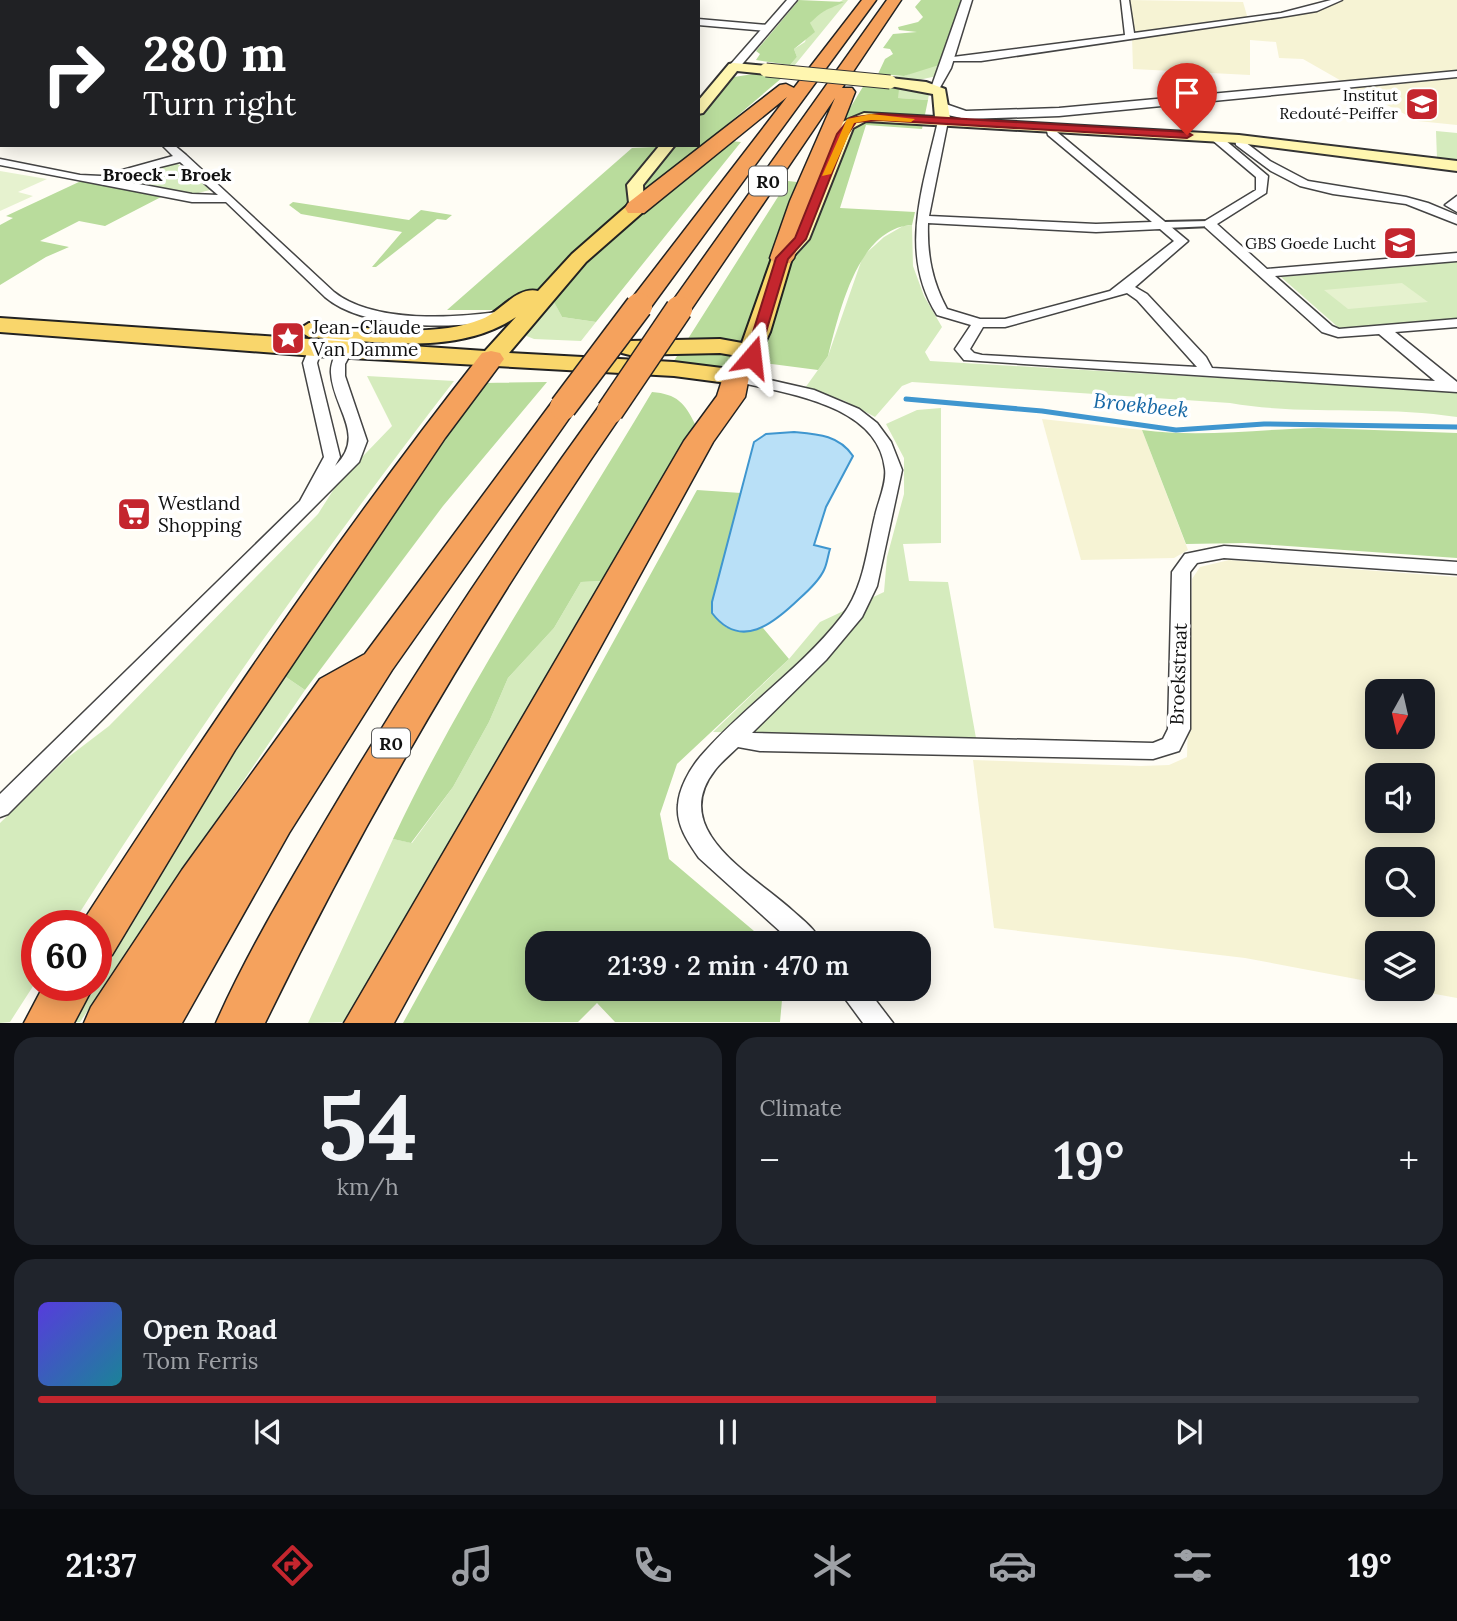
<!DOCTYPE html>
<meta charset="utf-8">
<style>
:root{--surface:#171b24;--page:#20242c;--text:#f1f3f6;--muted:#9ea1a6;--line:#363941;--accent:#c4262e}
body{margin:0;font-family:Lora,serif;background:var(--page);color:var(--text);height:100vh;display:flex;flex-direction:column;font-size:26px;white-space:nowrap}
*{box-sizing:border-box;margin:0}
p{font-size:23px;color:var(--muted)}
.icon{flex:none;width:38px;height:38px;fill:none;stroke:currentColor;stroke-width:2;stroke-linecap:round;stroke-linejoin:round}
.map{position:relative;height:1023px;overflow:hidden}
.side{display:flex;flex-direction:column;gap:14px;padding:14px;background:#0d0f14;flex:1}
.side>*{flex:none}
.banner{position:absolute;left:0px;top:0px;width:700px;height:147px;box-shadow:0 4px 18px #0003;background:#202124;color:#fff;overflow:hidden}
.needle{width:46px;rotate:188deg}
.controls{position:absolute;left:1365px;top:679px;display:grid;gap:14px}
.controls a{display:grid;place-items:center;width:70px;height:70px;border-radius:14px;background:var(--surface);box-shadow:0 4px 18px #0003;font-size:35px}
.speed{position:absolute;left:21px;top:910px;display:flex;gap:14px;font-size:35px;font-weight:700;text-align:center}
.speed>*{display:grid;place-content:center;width:91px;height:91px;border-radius:50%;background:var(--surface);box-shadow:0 4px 18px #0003;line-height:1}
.speed .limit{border:10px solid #d22;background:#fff;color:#111}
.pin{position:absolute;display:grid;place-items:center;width:60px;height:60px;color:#fff;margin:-72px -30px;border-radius:50% 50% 50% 0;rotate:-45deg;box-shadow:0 0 7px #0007}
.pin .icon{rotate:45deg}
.me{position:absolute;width:77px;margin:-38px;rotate:17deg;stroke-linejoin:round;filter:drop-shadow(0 0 5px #0008)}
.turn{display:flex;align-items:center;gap:24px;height:147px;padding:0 28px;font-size:32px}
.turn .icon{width:91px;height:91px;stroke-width:2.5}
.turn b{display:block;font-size:49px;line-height:60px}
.big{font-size:52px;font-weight:600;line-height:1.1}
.side .tile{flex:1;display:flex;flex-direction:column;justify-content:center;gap:10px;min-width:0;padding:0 24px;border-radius:21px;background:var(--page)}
.side .dial{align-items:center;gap:0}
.dial b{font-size:91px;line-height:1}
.song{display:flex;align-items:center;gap:21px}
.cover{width:84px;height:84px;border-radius:10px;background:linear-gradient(135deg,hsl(250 70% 55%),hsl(190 70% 35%))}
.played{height:7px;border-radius:4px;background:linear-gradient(90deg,var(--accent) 65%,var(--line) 65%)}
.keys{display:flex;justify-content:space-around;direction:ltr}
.heat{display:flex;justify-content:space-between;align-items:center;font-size:38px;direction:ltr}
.side .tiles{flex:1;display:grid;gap:14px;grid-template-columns:1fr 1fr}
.tile:last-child{grid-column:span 2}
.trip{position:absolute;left:525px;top:931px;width:406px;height:70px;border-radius:21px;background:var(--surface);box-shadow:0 4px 18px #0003;font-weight:600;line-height:70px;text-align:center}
.tab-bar{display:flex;height:112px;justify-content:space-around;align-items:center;background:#090b0e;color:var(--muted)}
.tab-bar .icon{width:49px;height:49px}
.tab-bar .on{color:var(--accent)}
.tab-bar b{font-size:32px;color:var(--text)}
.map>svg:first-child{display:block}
</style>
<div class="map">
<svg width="1457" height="1023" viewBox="0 0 1457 1023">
<rect width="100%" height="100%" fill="#fffdf5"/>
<g fill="#f6f3d4" fill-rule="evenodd">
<path d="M1129,0l114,2 5,17 -116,15z"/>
<path d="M1342,0h115v72l-112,11 -42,-24 -24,-1 -3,-16 -26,-2v35l-117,-6 -1,-32 174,-24z"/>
<path d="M1457,78v47l-39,-4 -64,-33z"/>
<path d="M1042,419l100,11 46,120 -14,8 -93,2z"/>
<path d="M1229,560l228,17v421l-49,-9h15v-46h-46v40l-132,-25 -251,-30 -21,-168 168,6 28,-1 18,-8 5,-178 8,-12zM1377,691h46v46h-46zM1377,775h46v46h-46zM1377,859h46v46h-46z"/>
</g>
<g fill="#d5ebbd">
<path d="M843,0h5l-54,66 -4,-1 7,-8 -3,-8 11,-7 5,-19 6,-8z"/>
<path d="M931,65h8l-2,11 -23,5 15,13 -1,6 -31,-2 -7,-11 6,-11h8z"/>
<path d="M1436,131l21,2v29l-20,-3z"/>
<path d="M175,162l36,26 -1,2 -16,4 -80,-14z"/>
<path d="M912,225l1,41 11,30 18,31 -17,25 5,9 527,31v25c-76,-12 -151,-1 -227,-14l-318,-21 -10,4 -27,31 -30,-16 -40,-13 23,-32 35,-100 21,-19 19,-11z"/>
<path d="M1457,262v57l-118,9 -58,-51z"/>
<path d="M554,301l8,16 34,5 -15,19 -47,-2 -10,-4z"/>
<path d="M367,376l87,5c-136,176 -263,357 -383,545h-34v54l-27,42 -10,1v-200l67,-65 42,-32 209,-212 21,-33 53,-55z"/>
<path d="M941,408v135l-38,1 6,37 39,1 28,156 -263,-6 76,-73 31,-37 64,-30 3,-35 17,-63v-36l-18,-34 31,-14z"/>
<path d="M603,581l-257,441 -38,1 85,-184 19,4 41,-56 36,-65 19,-44 46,-50 27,-46z"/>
<path d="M283,675l22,15 -225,332 -14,1 22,-38h8v-13l79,-132z"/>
</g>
<g fill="#b9dc9c">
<path d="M799,0l45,2c-21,10 -18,6 -34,21l5,9 -21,17 3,8 -7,8 -34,-5 4,-6 -4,-3z"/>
<path d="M921,0h43l-25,65 -35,11 -26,-2 7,-15 8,-5 -3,-5 -7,-1 10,-14 24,-2 -18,-2 -1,-3 20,-5 5,-5 -8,-10z"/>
<path d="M753,74l30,3 -73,62 31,3 -145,180 -34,-5 -9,-17 -54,10h-52l185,-162 66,-3v-39l11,1 25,-30z"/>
<path d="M864,85l35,4 -1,9 30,2 -6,29 -56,-4 -26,83 75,4 -3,13c-55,3 -73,89 -84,131l-10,14 -54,-7 -50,7 -42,-6 116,-183 9,1 -22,63 28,3 49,-122 -8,-8z"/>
<path d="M81,181l82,15 -58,30 -26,-5 -39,20 29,6 -23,10 -46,28v-60l13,-7 -7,-2z"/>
<path d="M293,202l116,18 12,-10 31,5 -6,5 -9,-1 -61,48h-4l30,-35 -101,-18 -12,-9z"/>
<path d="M547,382l-104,124 -138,184 -22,-15 149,-220 52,-72z"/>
<path d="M652,392c25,2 33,11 43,32l-92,157 -22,1 -27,46 -46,50 -19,44 -36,65 -42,56 -18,-4c73,-156 172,-300 259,-447z"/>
<path d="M1319,428l138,5v125l-212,-15 -59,1 -44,-114c59,8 117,-1 177,-2z"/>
<path d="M697,490l44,3 -29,109v11l15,15h36l26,31 -112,105 -17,50 9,45 99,84h-231v46h246l-3,33h-165l-18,-19 -19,19 -175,1z"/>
</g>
<g fill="#e6f2cf">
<path d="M0,171l47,8 -29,13 15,4 -33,15z"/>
<path d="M1402,283l26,19 -80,7 -24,-19z"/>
</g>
<path fill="#b9e0f7" stroke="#3f96cf" stroke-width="2" d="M794,432c23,2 45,3 59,24l-27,51 -12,38 16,4c-2,6 -3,15 -6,21 -5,11 -16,21 -25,29 -25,24 -58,52 -87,14v-11l42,-160 12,-8z"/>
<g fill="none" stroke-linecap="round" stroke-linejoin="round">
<path stroke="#3f96cf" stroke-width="5" d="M906,399l136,12 134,19 88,-6 193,3"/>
<g stroke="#444" stroke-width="4">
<path id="pedestrian" d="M1209,221l4,3 -1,2 -47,2 -4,-3 4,-3z"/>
</g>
<g stroke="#444" stroke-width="3">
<g id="minor">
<path d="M240,0h8l-9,2z"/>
<path d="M478,0h8l-9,2z"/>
<path d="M654,0h8l-9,2z"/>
<path d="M1121,0h8l5,33 147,-20 50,-13h11l-25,11 -36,6 -300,44h-31l-5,-3 180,-23z"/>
<path d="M698,19l70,6 4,3 -4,3 -70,-6z"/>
<path d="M943,118l5,3 -19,95 167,8 56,-2 -104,-87 -2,-8 9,-2 2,7 131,109 -53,46 12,7 59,63 6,11 223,13 -56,-47 -41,3 -16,-5 -117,-105v-6l51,-31v-13l-45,-38v-4h8l49,41 -2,17 -49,31 50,45 190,-16v8l-182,15 57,50 7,3 118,-10v8l-62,5 62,50v10l-493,-32 -9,-11 16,-24 -34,-10c-39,-62 -14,-128 1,-194zM928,223l168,9 64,-3 14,12 -64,50 -105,28h-25l-33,-10c-15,-28 -20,-54 -19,-86zM1127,293l10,7 60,67 -215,-12 -8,-2 -4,-4 13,-22h22z"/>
<path d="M1235,137h8l2,5 25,19 38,20 98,16 22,6 29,12v9l-51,-20 -73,-10 -33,-8 -29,-15 -35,-26z"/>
<path d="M162,145h12l12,10 148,137c40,32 122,26 171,19l7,4 -2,3c-49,12 -145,13 -185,-21l-99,-95h-34l-192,-37v-6l80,16 21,1 72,-20zM180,162l38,33 -26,-1 -80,-15z"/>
<path d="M1457,196v16l-12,-7z"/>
<path d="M343,327l7,4 2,20 -7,13v12l22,65 -8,21 -351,352 -8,3v-23l300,-293 24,-44 -21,-94 7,-17zM337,341c1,13 -7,20 -6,32 2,36 36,62 4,93l5,-9 -23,-94 4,-12z"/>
<path d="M735,372l79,18 45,19 18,14 14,19 11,28 -25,116 -15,31 -36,43 -74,73 401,10 10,-4 5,-10 4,-157 13,-18 39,-8 233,16v12l-233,-16 -27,5 -7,9v157l-11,22 -26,8 -393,-8 -22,-4c-8,8 -17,15 -23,23 -48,61 40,106 78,141 11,10 23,19 29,32h-29l-94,-85c-11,-16 -23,-33 -21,-53 1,-16 11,-35 22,-48 43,-50 101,-88 142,-141 22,-28 25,-67 33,-100 3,-14 12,-33 10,-47 -7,-67 -105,-76 -155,-89l-3,-3z"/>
<path d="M838,989h29l26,34h-30z"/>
</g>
</g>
<g stroke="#444" stroke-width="3">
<g id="tertiary">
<path d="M787,0h10l-59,69h-8v-4z"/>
<path d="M962,0h10l-21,68 -13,23h-8z"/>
<rect x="0" y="34" width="2" height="7"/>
<path d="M1457,71v6l-398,39 -93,3 -23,-5 -9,-8 6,-4 26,9 93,-3z"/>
</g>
</g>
<g stroke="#333" stroke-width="4">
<g id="secondary">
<path d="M734,63l32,3 7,4 -7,4 -29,-3 -34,42 -5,1v-13l31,-37z"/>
<path d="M890,78l36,4 19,7 5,29 289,17 218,26v10l-218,-28 -373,-22 -13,7 -44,111 -21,23h-12l-3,-4 19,-21 50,-115 22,-9 71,4 -2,-23 -48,-9v-6z"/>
<path d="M660,145h15l-32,40 1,23 -8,5 -6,-1 -3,-27z"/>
</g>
</g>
<g stroke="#222" stroke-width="4">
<path id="primary" d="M636,202l10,6 -3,4 -57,50 -77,91 165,9 56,7 9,-8 -1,-5 -18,-3 -90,2 -8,-2 -4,-5 4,-5 8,-2 90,-2 22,4 30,-85 10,-6 7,2 3,4 -22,74 -9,19 2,12 -20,19 -8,2 -61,-8 -359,-20 -315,-24v-14l485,33 31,-34c-59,40 -140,24 -207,20l-11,-7 11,-7c55,3 120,17 173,-4 18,-7 35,-33 56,-28l34,-37 57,-50z"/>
</g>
<g stroke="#222" stroke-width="3">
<g id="motorway">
<path d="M862,0h14l-228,311h-18l-3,-5 3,-5 157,-204 -143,116h-16l-3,-5 3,-5 152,-118 6,-1 8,4z"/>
<path d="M887,0h14l-59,88h10l3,4 -43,109 -18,57 -4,5h-16l-4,-5 20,-57 45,-103 -147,216h-18l-3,-5z"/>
<path d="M491,351l9,2 4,6 -59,79 -210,312 -123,205 -16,6v-35h-16c127,-196 257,-389 402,-573z"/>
<path d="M735,369l10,2 4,6 -4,20 -32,45 -319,581h-50l340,-582 33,-45 8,-25z"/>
<path d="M563,399l10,2 4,6 -185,263 -103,163 -107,190h-98l7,-16 91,-137 138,-191 45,-25 188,-253z"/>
<path d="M610,403l10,2 4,6c-135,195 -255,398 -359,612h-49c31,-70 71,-136 109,-201 85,-144 177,-282 275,-417z"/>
<path d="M44,985h50l-20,38h-50z"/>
</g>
</g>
<use href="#pedestrian" fill="#fff" fill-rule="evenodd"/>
<use href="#minor" fill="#fff" fill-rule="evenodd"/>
<use href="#tertiary" fill="#fff" fill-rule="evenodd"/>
<use href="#secondary" fill="#fff6b0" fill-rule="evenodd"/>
<use href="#primary" fill="#f9d66b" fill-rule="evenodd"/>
<use href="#motorway" fill="#f5a25d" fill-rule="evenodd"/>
<g stroke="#333" stroke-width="15" stroke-linecap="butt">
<path id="secondary-bridge" d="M766,70l124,12"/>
</g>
<g stroke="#222" stroke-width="29" stroke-linecap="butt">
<g id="motorway-bridge">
<path d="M563,407l76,-101"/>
<path d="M610,411l69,-102"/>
</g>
</g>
<use href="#secondary-bridge" stroke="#fff6b0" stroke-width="13"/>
<use href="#motorway-bridge" stroke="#f5a25d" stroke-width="26"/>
</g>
<path fill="#c4262e" stroke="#7f191e" stroke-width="2" d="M879,114l308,18 5,3 -5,3 -308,-18 -23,2 -9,13 -41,104 -18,20 -22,73 -10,19 2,6 -11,3 -4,-9 10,-19 23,-74 19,-20 42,-104 13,-16z"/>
<path fill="#f59e0b" d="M871,114l44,5 -4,3 -40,-2 -17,3 -23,51 -9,2 25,-57z"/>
<defs>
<g id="school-square" transform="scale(1.75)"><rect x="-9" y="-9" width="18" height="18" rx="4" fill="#c4262e" stroke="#fff"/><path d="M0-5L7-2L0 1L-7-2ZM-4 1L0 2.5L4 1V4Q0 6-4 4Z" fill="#fff"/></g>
<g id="sight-square" transform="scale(1.75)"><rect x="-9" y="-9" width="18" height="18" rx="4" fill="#c4262e" stroke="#fff"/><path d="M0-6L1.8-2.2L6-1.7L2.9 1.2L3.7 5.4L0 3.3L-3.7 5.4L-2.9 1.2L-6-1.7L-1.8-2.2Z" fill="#fff"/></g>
<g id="supermarket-square" transform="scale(1.75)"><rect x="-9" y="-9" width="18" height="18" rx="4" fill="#c4262e" stroke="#fff"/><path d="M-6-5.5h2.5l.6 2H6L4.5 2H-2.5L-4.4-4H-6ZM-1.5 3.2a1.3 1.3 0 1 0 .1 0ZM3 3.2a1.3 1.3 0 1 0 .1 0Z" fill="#fff"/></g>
</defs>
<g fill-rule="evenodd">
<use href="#school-square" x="1422" y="104"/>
<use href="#school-square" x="1400" y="243"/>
<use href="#sight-square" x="288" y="338"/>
<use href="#supermarket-square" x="134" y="514"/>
</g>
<g text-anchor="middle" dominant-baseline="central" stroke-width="7" stroke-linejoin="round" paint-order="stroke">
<g font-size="16" fill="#111" stroke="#fff" text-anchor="end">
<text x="1398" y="95">Institut<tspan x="1398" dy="18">Redouté-Peiffer</tspan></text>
<text x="1376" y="243">GBS Goede Lucht</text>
</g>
<g font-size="18" font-weight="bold" fill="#111" stroke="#fff">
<text x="167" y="174">Broeck - Broek</text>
</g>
<g fill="#fff" stroke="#585858" stroke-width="2">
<rect x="749" y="166.5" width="38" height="29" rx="5"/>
<rect x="372" y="728.5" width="38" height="29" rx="5"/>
</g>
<g font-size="18" font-weight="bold" fill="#111">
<text x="768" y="181">R0</text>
<text x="391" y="743">R0</text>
</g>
<g font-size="19" fill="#111" stroke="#fff" text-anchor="start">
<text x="312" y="327">Jean-Claude<tspan x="312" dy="22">Van Damme</tspan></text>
<text x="158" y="503">Westland<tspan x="158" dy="22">Shopping</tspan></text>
</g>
<g font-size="19" fill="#111" stroke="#fff">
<text transform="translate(1178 674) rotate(-88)">Broekstraat</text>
</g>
<g font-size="21" font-style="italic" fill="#1768a6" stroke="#fff">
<text transform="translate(1141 405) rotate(6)">Broekbeek</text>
</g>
</g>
</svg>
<div class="controls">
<a><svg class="needle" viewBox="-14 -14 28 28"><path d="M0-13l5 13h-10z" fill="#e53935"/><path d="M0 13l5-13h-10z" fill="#9ea1a6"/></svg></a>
<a><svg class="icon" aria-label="sound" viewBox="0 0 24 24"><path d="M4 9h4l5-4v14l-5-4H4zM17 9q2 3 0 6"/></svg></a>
<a><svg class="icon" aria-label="search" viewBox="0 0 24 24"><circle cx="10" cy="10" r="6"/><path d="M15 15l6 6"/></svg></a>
<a><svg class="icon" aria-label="layers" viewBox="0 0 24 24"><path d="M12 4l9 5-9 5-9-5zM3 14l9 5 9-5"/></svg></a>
</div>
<div class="speed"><div class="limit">60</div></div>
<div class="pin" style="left:1187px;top:135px;background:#d93025"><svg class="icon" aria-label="arrive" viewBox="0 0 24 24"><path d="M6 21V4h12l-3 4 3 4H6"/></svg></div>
<svg class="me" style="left:752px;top:357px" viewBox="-20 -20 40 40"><path d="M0-17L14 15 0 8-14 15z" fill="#c4262e" stroke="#fff" stroke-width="4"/></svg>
<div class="trip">21:39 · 2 min · 470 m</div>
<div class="banner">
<div class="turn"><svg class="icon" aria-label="right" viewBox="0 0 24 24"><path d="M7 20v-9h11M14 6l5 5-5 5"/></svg><div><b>280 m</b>Turn right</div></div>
</div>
</div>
<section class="side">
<div class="tiles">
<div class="tile dial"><b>54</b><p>km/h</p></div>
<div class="tile"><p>Climate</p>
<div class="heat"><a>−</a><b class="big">19°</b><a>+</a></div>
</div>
<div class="tile">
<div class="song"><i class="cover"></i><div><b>Open Road</b><p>Tom Ferris</p></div></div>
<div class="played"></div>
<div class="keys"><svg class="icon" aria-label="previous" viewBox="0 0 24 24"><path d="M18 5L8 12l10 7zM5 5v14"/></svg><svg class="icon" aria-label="pause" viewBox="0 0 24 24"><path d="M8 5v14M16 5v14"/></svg><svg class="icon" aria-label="next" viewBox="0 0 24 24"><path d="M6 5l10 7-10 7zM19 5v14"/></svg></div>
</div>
</div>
</section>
<nav class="tab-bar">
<b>21:37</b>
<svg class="icon on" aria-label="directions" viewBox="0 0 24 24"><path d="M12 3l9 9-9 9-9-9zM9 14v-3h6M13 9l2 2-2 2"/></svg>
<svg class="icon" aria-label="music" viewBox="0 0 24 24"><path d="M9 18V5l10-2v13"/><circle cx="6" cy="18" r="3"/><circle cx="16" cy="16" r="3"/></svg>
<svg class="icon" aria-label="phone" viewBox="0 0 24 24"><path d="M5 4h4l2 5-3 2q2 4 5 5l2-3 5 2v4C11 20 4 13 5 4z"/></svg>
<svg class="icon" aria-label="climate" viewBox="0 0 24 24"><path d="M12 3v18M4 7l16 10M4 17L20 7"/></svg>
<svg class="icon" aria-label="car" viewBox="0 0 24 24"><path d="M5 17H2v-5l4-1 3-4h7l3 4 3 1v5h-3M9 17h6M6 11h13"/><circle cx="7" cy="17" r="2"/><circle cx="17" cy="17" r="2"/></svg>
<svg class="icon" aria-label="filters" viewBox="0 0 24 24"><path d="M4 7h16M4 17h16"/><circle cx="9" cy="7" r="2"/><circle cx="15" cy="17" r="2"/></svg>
<b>19°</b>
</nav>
